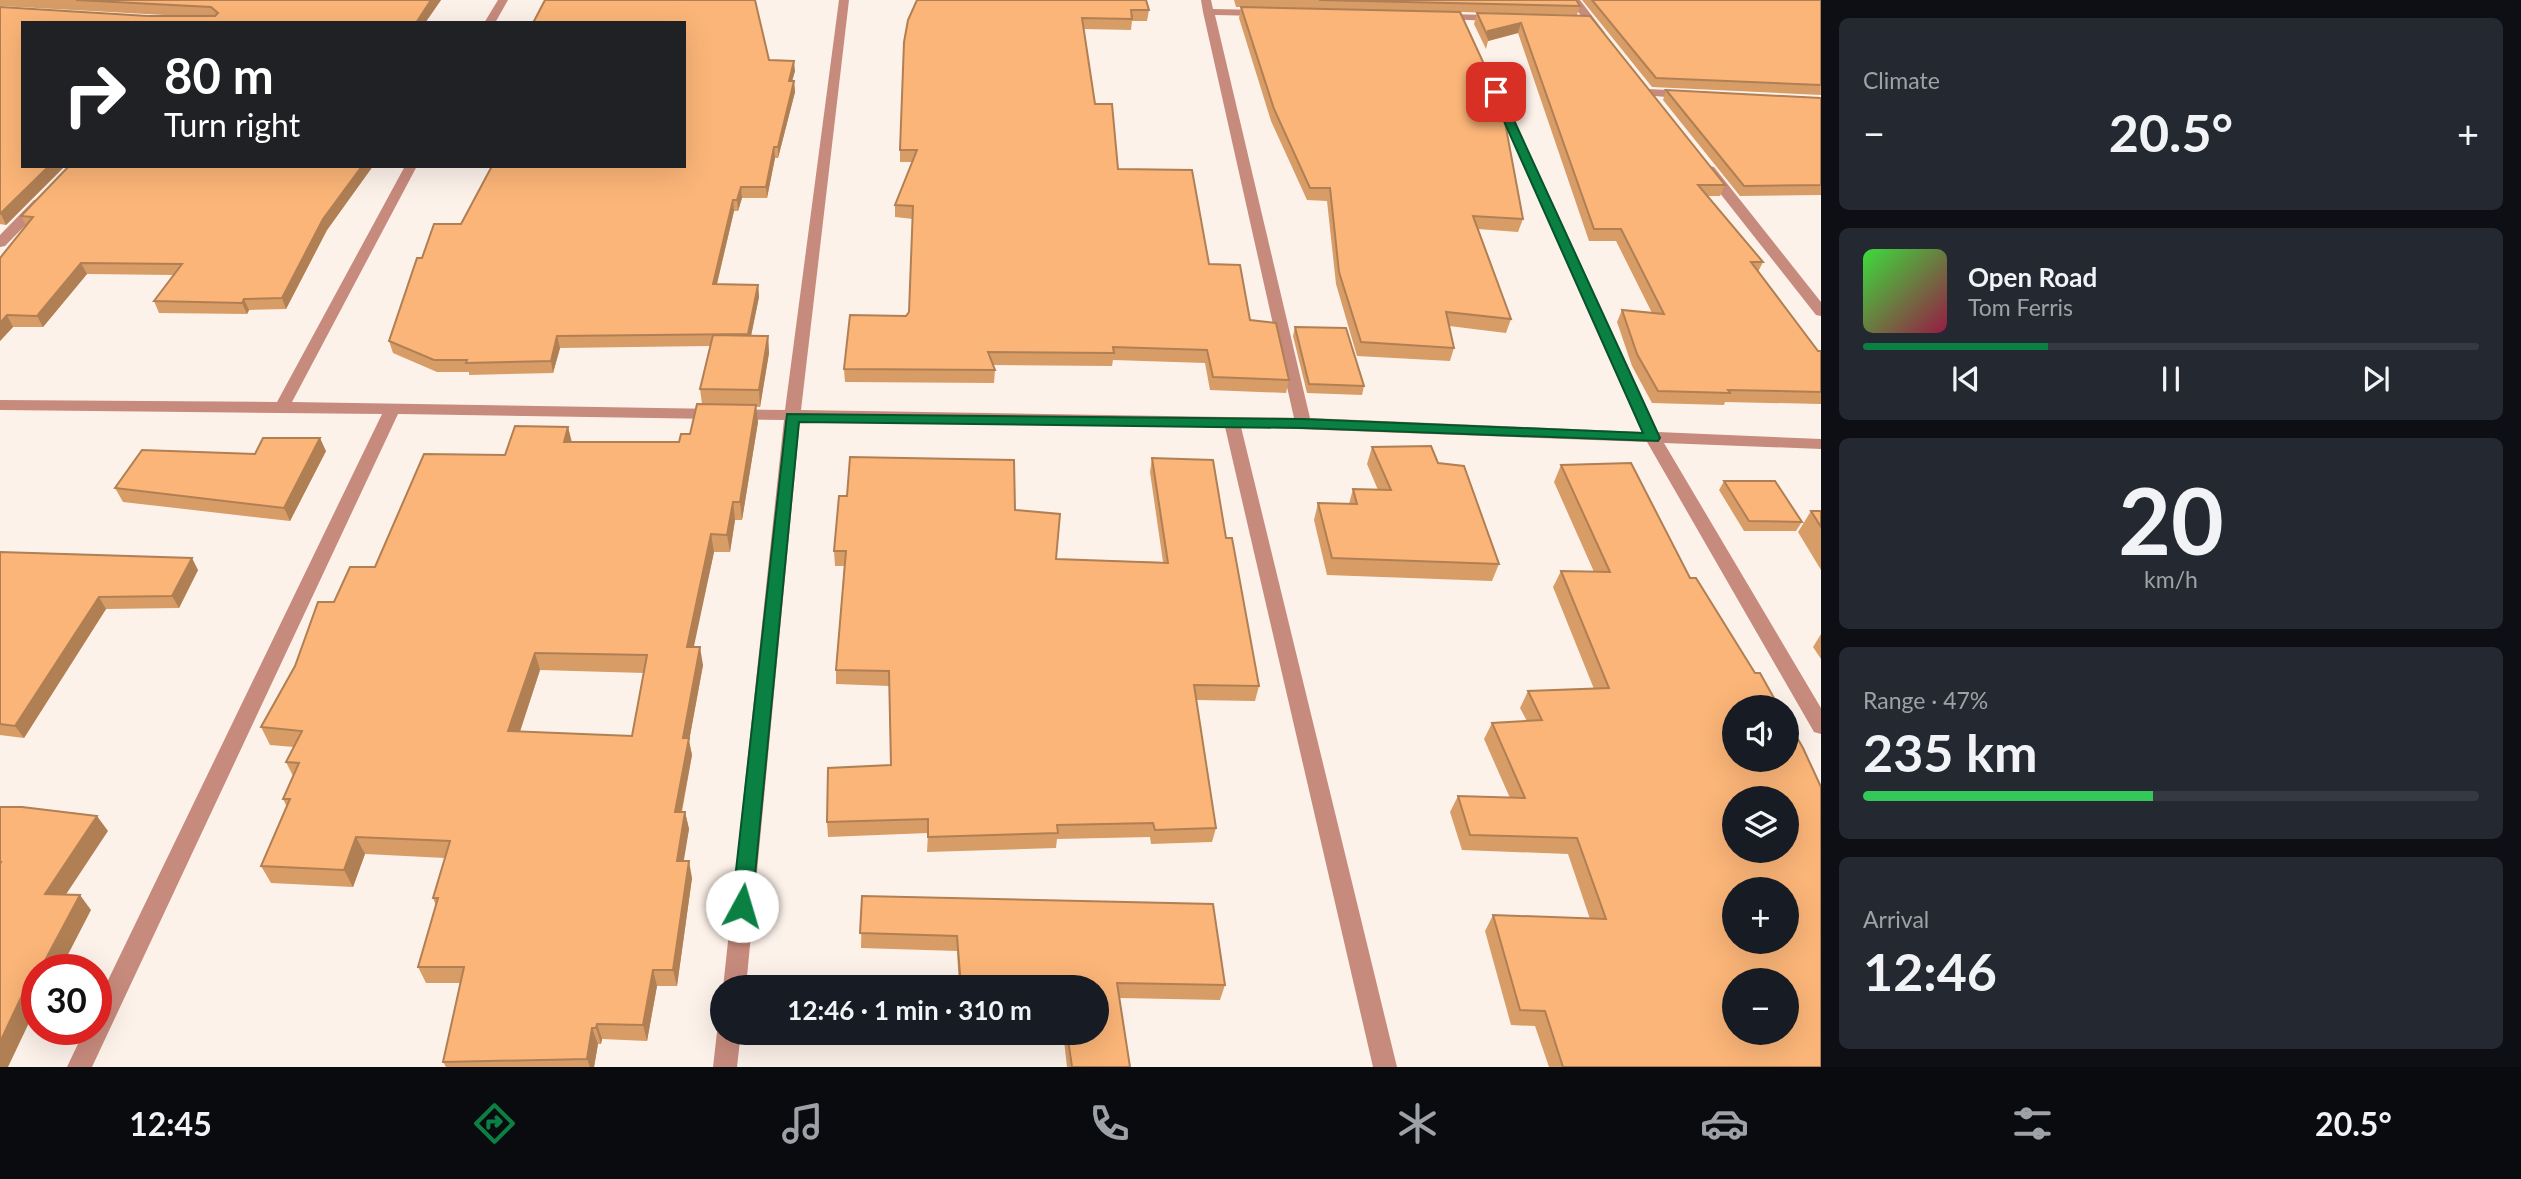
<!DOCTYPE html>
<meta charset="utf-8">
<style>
:root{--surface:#171b24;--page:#242831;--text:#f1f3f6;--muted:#9ea1a6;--line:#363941;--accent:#0b8043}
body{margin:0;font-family:Lato,sans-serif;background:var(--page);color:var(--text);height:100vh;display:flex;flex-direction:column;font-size:26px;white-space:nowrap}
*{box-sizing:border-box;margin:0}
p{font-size:23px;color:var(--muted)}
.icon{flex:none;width:38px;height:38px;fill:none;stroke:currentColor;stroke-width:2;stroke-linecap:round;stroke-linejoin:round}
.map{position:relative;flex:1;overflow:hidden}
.drawer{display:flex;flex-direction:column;gap:18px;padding:18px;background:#0d0f14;width:700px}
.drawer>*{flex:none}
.hud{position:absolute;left:21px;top:21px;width:665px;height:147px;border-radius:0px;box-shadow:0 7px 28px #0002;background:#202124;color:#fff;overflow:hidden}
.fabs{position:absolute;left:1722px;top:695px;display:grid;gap:14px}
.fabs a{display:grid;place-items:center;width:77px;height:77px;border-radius:50%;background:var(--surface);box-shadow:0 7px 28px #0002;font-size:35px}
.speed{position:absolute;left:21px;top:954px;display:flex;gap:14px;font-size:35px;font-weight:700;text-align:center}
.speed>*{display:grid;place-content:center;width:91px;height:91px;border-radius:50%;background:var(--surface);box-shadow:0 7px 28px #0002;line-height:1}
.speed .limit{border:10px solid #d22;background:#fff;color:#111}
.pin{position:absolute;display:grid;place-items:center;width:60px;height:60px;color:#fff;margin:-30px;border-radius:14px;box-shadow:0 4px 10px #0006}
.me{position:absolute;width:77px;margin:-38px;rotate:6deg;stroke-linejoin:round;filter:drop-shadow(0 0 5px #0008)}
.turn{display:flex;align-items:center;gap:24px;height:147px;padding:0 28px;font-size:32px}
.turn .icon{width:91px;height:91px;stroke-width:2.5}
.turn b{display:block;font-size:49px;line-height:60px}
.big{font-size:52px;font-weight:700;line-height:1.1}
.drawer .tile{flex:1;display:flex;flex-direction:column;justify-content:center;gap:10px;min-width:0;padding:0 24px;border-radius:10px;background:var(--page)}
.drawer .dial{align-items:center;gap:0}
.dial b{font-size:91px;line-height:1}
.song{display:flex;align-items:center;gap:21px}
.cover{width:84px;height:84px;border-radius:10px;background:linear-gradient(135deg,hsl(120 70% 55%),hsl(340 70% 35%))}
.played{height:7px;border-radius:4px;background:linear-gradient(90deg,var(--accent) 30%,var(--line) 30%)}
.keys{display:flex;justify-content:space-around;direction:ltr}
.heat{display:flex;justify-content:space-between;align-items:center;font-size:38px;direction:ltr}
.charge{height:10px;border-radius:5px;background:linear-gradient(90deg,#34c759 47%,var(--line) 0)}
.trip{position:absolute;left:710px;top:975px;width:399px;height:70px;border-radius:35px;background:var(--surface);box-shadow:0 7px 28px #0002;font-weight:700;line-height:70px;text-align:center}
.tab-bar{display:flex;height:112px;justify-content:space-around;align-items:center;background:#090b0e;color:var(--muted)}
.tab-bar .icon{width:49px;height:49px}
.tab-bar .active{color:var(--accent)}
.tab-bar b{font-size:32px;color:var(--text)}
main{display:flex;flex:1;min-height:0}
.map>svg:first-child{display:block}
</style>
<main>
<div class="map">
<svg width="1821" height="1067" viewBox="0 0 1821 1067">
<rect width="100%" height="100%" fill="#fdf2ea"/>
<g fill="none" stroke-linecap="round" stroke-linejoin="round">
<g fill="#c78b7d" fill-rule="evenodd">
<path d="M498,0h10l-13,23h-11z"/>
<path d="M839,0h10l-48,410 493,8 -91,-406 -2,-12h10l2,9 48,1 5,3 -5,3 -46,-1 95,403 332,14 -156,-350 10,-2 162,352 163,7v10l-157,-6 157,265v26l-7,-2 -167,-290 -406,-15 156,640h-24l-148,-640 -425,-7 -54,567 -23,1 61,-568 -386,-6 -306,653h-25l18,-38h11v-24l286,-591 -382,-4v-10l277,2 128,-236h12l-125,236 493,8z"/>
<path d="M1569,0h11l25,33 -1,2h-8z"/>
<path d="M1440,14l59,1 5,3 -5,3 -63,-2 -1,-2z"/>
<path d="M1648,89l40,2 6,4 -6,4 -44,-4 -2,-2z"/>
<path d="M1709,166l5,1 107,135v14l-5,-1 -112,-142 -1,-3z"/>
<path d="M39,199l5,1v6l-39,40 -5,1v-12l34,-35z"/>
<path d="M723,1023v9h18l-4,35h-24l4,-35z"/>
</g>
</g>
<g fill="#d89c67" fill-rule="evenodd">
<path d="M0,0h441l-16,23h-402v143h42l-59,59 -6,-1v-217l148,9h35l-183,-10z"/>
<path d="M917,0l232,10 -2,11h-15l-1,9 -47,-1 11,75 23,65 91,95 41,56 39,60 -3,13 -76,-3 -5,-27 -92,-3 -1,6 -119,-1 2,5 -1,13 -149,-1 -1,-13 65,-57 4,-93 -18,-2v-12l17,-43h-12v-12z"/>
<path d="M1234,0h342l4,6 -3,9 -116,-3 62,207 -5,13 -40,-3 33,90 -5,14 -57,-7 5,22 -4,13 -93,-5 -21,-72 -9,-83 -20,-1 -36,-79 -32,-103 2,-11h-5z"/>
<path d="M1582,0h239v95l-169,-8z"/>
<path d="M1477,13l113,3 135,169 -5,11h-13l56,66 -5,10 60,79h3v53l-96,-2 -1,3 -72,-2 -20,-37 -15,-44 5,-12 30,3 -36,-72h-27l-71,-208 -30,8 -2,8 -12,-25z"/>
<path d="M769,60l26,11 -3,10h2l1,11 -17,66h-3l-8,40h-25l-4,13h-4l-17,73 41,1 1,12 -8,38 17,1 1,17 -9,54h-4l2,15 -16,98h-7l-5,32h-16l-21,95 10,18 -14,76 3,14 -10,57h3l4,17 -6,32 9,17 -15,108h-20l-10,55 -45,-2 -1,5h-3l-4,23h-148l-3,-5 17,-79h-34l-8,-16 18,-61 -3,-8 12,-40 -80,-4 -12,33 -82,-4 -10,-17 26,-59 -4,-8 10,-23 -7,-14 8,-15 -24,-2 -9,-18 73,-125 41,-35 130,-112 63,-28 4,15h107l11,-8 12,-30 -2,-15 10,-43 -150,2 -7,25 -84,2v-3h-32l-44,-19 -4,-12 33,-83 39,-34zM540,670l104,3 -12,63 -112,-4z"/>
<path d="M1666,90l155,8v97l-81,1 -77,-96z"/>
<path d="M69,166h304l-46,64 -41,79 -37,1 -2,4 -88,-1 -5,-12 19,-26 -86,-1 -44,53h-30l-13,14v-83l26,-33 -5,-9z"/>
<path d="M1295,327l69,59 -2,9 -55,-2 -14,-57z"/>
<path d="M1372,447l66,16 61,101 -7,17 -165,-6 -13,-55 4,-17 31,1 4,-15 25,1 -11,-26z"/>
<path d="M326,451l-36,70 -167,-19 -8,-14 140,-34z"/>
<path d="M1152,458l74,80 33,148 -4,15 -59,-1 20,128 -4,14 -61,2 -1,-7 -93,2 -1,9 -129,4 1,-19 -100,4 -1,-15 64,-56 -2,-80 -53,-2v-14l8,-104h-9l-1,-15 181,-41 41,49 107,3 -13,-90z"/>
<path d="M1631,463l190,604h-272l-14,-41 -24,-1 -26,-94 8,-16 97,4 -22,-65 -106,-4 -12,-38 8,-16 52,2 -26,-59 8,-16 35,-2 -7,-13 8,-17 66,-2 -41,-102 8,-16 33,1 -40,-90 7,-17z"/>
<path d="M1724,481l78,41 -6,9h-52l-25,-41z"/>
<path d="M1811,511h10v59l-23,-38z"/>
<path d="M0,552l198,18 -19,38 -73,1 -82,129 -24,-3z"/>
<path d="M1821,634v25l-8,-12z"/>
<path d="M862,896l363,89 -5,15 -101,-2 11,69h-63l-4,-35h34v-45h-138l-2,-36 -96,-3z"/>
</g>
<g fill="#b07f54">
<path d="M431,0h10l-16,23h-9z"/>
<path d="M1521,23l-3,10 -30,8v-10z"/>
<path d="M794,61l1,10 -6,21v-11z"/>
<path d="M794,81l1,11 -17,66v-11z"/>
<path d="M774,147l1,11 -8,40 -1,-11z"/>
<path d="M49,166h16l-59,59 -5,-11z"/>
<path d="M362,166h11l-46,64 -41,79 -4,-11 41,-79z"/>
<path d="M741,187l1,11 -4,13 -1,-11z"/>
<path d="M733,200l1,11 -20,85 -1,-12z"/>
<path d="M81,263l6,11 -44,53 -6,-11z"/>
<path d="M758,285l1,12 -10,49 -1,-12z"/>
<path d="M244,299l5,11 -2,4 -5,-11z"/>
<path d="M7,315l6,12 -13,14v-18z"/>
<path d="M557,336l3,12 -7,25 -2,-12z"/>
<path d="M768,336l1,17 -9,54 -1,-17z"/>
<path d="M756,405l2,17 -16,98 -2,-18z"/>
<path d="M568,427l4,17 -8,-2z"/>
<path d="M320,438l6,13 -36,70 -6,-13z"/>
<path d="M733,502l2,18 -5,32 -3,-17z"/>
<path d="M711,534l3,18 -24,113 -3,-18z"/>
<path d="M192,558l6,12 -19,38 -7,-12z"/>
<path d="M99,597l7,12 -82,129 -9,-12z"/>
<path d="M700,647l3,18 -14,76 3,14 -14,74 -3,-17 8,-74z"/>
<path d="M535,653l5,17 -26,79 -6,-18z"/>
<path d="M685,812l4,17 -8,49 -4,-17z"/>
<path d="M97,816l11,15 -51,77 -12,-14z"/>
<path d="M356,837l9,17 -12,33 -9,-17z"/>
<path d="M689,861l3,17 -15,108 -4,-16z"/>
<path d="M80,895l11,15 -31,60h-17l-2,-2z"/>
<path d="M35,968l2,2v36l-29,61h-8v-25z"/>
<path d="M653,970l4,16 -10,55 -4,-16z"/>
<path d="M597,1024l5,15 -1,5 -5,-16z"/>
<path d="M592,1028l6,16 -4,23h-4l-3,-8z"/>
</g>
<g fill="#fbb578" stroke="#b07f54" stroke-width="2" fill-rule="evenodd">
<path d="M76,0h355l-15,23h-393v143h26l-49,48v-207l148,9h67l3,-3 -7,-6z"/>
<path d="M545,0h210l14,60 25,1 -5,20h5l-16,66h-4l-8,40h-25l-4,13h-4l-20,84 45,1 -10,49 -191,2 -6,25 -85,2 1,-3h-33l-45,-19 28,-83h5l12,-34h27l31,-58h192v-143h-151z"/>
<path d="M917,0h229l3,10h-18l1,9 -50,-1 13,86h17l6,65 74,1 17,94 31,1 10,55 26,3 13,57 -76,-3 -6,-27 -94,-3 1,6 -126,-1 7,18 -151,-1 6,-54 56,1 3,-4 4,-106 -18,-1 22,-55h-17l4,-108 4,-22z"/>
<path d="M1319,0h257l4,6z"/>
<path d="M1592,0h229v85l-165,-7z"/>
<path d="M1241,7l219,5 41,89 22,118 -50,-3 38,103 -65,-7 8,36 -93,-6 -22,-70 -9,-84h-20l-36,-79z"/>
<path d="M1477,13l113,3 135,169h-27l65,77h-12l67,89h3v41l-93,-2 2,3 -72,-2 -21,-37 -15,-44 42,4 -43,-85h-27l-73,-206 -33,8 1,8z"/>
<path d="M1666,90l155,8v87l-77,1z"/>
<path d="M69,166h293l-39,53 -41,79 -38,1 -2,4 -88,-2 28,-37 -101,-1 -44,53 -30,-1 -7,8v-65l33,-41 -12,-1z"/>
<path d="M1295,327l51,1 18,58 -55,-2z"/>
<path d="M713,335l55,1 -9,54 -59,-1z"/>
<path d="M697,404l59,1 -16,97h-7l-6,33 -16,-1 -24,113h13l-17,91h6l-14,74h10l-8,49h12l-16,109h-20l-10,55 -46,-1 -1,4h-4l-5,31 -144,3 21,-95h-46l20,-69h-5l17,-57 -94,-4 -12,33 -83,-4 29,-67h-7l16,-36 -13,-1 16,-31 -41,-4 34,-61 23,-64h16l16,-35h25l49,-113 81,1 10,-29 53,1 -4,15h115l2,-8h9zM535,653l112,2 -15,81 -124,-5z"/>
<path d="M263,438h57l-36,70 -169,-20 27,-38 113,4z"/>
<path d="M1431,446l7,17 26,3 35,98 -167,-6 -14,-55 39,1 -4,-15 38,1 -19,-43z"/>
<path d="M850,457l164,3 1,50 45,4 -4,45 112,4 -16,-105 61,2 13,78h6l27,148 -65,-1 22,143 -61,2 -2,-7 -96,2 1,8 -130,4v-18l-101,3 1,-54 63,-3 -2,-94 -53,-1 10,-119h-12l5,-55h8z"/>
<path d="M1631,463l59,115h6l59,95h5l19,34h-45v53h53v-40l16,28 18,39v280h-258l-18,-56 -25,-1 -27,-95 113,4 -29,-81 -107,-3 -12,-39 67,2 -33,-75 50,-3 -14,-29 81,-3 -48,-117 49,1 -49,-107zM1734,798h53v52h-53zM1734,889h53v53h-53zM1734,980h53v52h-53z"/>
<path d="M1724,481h51l27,41 -53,-1z"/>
<path d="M1811,511h10v16z"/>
<path d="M0,552l192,6 -20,38 -73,1 -84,129 -15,-2z"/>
<path d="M0,807h22l75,9 -52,78 35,1 -39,73h-6l-35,74v-178l1,-2h-1z"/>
<path d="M862,896l351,8 12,81 -108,-2 13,84h-58l-5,-35h30v-45h-136l-4,-51 -97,-3z"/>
</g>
<path fill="#0b8043" stroke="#07532c" stroke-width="2" d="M1496,88l5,4 159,346 -2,3 -355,-13 -504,-6 -47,484 -3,6 -7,3 -7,-3 -3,-6 55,-492 516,5 340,14 -152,-341z"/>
</svg>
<div class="fabs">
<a><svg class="icon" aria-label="sound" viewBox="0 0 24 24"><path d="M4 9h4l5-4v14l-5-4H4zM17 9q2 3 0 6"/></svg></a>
<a><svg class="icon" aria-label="layers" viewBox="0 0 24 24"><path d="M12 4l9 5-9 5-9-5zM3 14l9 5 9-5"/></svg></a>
<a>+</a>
<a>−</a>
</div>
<div class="speed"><div class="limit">30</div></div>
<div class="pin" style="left:1496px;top:92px;background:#d93025"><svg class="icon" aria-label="arrive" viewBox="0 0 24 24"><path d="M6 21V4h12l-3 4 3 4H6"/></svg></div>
<svg class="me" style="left:742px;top:906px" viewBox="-20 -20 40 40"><circle r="19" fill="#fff"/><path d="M0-13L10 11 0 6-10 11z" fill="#0b8043"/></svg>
<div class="trip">12:46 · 1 min · 310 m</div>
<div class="hud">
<div class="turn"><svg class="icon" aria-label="right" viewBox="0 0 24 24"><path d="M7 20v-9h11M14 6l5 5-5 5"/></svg><div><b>80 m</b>Turn right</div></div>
</div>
</div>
<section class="drawer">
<div class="tile"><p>Climate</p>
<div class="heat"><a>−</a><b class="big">20.5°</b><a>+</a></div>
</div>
<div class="tile">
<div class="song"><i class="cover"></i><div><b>Open Road</b><p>Tom Ferris</p></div></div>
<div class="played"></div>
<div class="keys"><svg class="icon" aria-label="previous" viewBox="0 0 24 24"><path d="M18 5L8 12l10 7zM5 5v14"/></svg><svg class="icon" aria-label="pause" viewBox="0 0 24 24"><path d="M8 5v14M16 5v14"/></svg><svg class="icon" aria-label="next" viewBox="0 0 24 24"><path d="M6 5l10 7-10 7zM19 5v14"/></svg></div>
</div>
<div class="tile dial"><b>20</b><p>km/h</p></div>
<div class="tile"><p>Range · 47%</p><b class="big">235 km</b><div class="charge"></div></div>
<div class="tile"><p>Arrival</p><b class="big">12:46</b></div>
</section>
</main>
<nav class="tab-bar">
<b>12:45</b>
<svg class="icon active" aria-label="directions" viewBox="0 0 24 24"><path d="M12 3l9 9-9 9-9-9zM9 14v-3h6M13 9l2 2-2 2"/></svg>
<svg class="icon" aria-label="music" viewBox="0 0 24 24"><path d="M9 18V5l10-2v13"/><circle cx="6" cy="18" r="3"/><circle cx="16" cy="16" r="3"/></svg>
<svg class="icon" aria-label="phone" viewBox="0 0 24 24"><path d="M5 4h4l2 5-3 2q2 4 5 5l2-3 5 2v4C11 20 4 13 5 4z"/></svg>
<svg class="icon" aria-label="climate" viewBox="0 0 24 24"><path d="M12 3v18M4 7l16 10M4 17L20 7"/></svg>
<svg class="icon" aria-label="car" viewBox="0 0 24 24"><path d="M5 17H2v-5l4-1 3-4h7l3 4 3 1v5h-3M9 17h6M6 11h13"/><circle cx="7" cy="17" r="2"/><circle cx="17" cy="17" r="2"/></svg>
<svg class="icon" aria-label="filters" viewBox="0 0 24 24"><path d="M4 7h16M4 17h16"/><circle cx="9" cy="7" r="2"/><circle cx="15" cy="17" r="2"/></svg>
<b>20.5°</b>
</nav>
